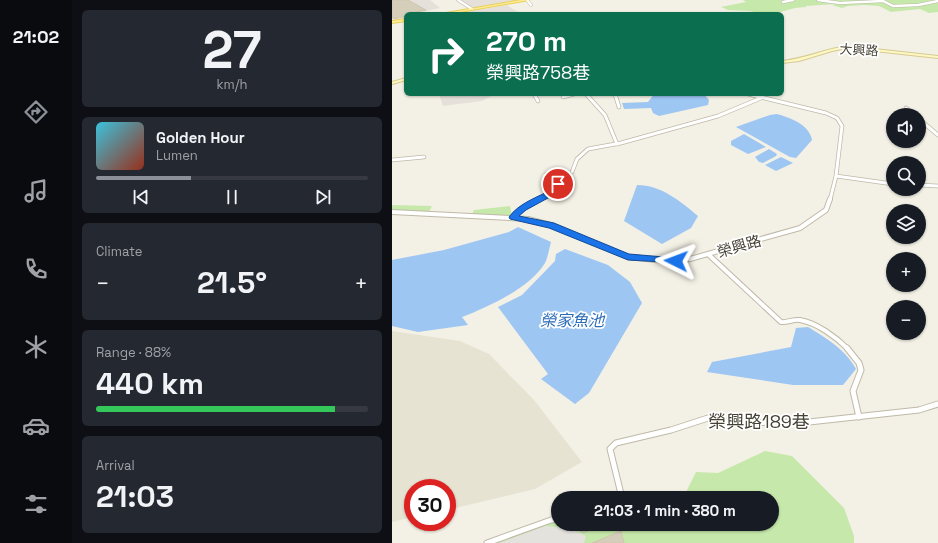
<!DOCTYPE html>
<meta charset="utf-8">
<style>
:root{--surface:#171b24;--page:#242831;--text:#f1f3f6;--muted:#9ea1a6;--line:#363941;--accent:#8c9099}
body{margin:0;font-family:"Space Grotesk","Noto Sans TC",sans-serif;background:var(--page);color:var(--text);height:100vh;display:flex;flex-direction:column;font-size:15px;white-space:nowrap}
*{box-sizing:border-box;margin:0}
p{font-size:13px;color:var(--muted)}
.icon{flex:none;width:22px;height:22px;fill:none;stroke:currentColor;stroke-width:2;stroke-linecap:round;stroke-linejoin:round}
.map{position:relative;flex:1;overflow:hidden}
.drawer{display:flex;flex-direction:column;gap:10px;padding:10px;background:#0d0f14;width:320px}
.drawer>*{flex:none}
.guide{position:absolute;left:12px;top:12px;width:380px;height:84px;border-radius:6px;box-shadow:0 1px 3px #0004;background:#0b6e4f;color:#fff;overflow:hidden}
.buttons{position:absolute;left:494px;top:108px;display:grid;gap:8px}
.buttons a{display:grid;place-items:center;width:40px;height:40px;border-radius:50%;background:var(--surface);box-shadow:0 1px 3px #0004;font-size:20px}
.speed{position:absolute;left:12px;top:479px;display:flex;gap:8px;font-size:20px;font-weight:700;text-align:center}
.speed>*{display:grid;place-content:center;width:52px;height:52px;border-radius:50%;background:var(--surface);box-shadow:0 1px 3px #0004;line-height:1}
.speed .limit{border:6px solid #d22;background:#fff;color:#111}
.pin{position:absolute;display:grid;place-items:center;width:34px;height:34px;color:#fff;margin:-17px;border:2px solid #fff;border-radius:50%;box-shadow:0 1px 4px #0007}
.me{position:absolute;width:44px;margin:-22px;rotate:273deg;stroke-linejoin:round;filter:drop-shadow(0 0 3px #0008)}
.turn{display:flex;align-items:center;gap:14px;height:84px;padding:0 16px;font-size:18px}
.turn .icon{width:52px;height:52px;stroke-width:2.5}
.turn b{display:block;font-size:28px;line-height:34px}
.big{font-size:30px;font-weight:700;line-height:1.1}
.drawer .widget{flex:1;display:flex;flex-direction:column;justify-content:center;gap:6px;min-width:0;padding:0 14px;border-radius:6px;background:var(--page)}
.drawer .dial{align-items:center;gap:0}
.dial b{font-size:52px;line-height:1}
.song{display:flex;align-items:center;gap:12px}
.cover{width:48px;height:48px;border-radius:6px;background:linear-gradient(135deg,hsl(190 70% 55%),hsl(10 70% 35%))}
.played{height:4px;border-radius:2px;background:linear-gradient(90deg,var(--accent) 35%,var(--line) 35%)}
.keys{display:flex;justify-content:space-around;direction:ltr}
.heat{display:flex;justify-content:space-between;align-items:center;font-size:22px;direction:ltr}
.charge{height:6px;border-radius:3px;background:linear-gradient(90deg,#34c759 88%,var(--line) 0)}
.trip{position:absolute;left:159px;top:491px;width:228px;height:40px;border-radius:20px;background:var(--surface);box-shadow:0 1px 3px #0004;font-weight:700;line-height:40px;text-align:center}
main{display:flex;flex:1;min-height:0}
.tab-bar{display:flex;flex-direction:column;width:72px;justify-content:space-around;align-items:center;background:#090b0e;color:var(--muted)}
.tab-bar .icon{width:28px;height:28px}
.tab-bar .active{color:var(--accent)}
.tab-bar b{font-size:18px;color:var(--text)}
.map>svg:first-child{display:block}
</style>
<main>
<nav class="tab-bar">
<b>21:02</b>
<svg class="icon active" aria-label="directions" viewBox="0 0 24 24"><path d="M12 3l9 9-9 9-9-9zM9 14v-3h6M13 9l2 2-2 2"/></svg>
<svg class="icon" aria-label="music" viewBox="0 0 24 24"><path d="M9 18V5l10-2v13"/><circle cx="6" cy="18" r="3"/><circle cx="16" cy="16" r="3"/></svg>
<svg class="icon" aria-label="phone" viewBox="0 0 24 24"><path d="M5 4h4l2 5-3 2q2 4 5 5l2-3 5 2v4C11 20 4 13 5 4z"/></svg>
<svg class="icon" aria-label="climate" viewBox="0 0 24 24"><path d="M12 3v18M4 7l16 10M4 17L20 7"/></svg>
<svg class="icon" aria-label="car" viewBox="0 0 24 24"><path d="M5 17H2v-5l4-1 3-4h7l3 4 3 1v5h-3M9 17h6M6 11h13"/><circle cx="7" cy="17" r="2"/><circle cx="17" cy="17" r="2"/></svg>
<svg class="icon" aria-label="filters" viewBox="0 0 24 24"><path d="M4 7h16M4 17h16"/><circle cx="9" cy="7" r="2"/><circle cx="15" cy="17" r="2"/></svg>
</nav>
<section class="drawer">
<div class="widget dial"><b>27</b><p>km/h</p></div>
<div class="widget">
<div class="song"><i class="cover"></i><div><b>Golden Hour</b><p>Lumen</p></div></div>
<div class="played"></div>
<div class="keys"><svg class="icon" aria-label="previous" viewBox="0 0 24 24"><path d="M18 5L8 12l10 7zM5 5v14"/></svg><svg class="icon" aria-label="pause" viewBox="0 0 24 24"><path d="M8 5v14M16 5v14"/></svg><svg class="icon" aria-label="next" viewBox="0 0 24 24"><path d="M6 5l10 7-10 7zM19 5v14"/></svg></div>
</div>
<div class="widget"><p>Climate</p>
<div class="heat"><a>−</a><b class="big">21.5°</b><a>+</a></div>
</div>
<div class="widget"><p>Range · 88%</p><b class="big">440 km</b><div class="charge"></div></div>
<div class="widget"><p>Arrival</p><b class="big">21:03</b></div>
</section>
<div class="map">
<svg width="546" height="543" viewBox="0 0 546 543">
<rect width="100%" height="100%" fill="#f3f0e5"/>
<path fill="#e7e3d2" d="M0,331l68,10 29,13 45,46 48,62 -47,27 -88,21v-22h-34v29l-21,5z"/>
<g fill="#e5e1da">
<path d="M0,0h38l10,8 -18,4v2h-16v4l-14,2z"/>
<path d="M68,0h55v1l-42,7z"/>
<path d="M115,5l14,9h-66z"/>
<path d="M47,94h56l-13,7 -39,5z"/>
</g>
<g fill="#c6e9ab">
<path d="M351,0h195v12l-9,1 -9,-4 -29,3 -12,-6 -14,-1 -17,1 -6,2 -10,-3 3,-1 -29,2v1l-11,1 -22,6h-15l-7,-3 -23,-1 -7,-3 25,-5z"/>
<path d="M0,205l40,1 -3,6 -37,-1z"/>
<path d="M118,206l2,10 -40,-2 2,-4z"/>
<path d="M373,451l27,5 52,52 10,28v7h-366l63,-23 7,2v2h8l18,5 43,-5h145v-26h-89l13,-26 22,1z"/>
</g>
<path fill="#e4e2dd" d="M153,526l23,2 18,8 -2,7h-85z"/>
<g fill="#9ec6f3">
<path d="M262,94h50l5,6 -1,5 -49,11 -6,-3 -2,-5 -27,1 -2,-6 26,-1z"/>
<path d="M385,114c13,4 32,10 35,26l-16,18 -6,-1 -54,-30 34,-12z"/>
<path d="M352,134l22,13 -18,7 -17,-9v-4z"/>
<path d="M377,149l8,5 -1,2 -13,7 -4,-1 -4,-5z"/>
<path d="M389,157l12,6 -17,8 -11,-6z"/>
<path d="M245,185c24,0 43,16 61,31l-7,12 -29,16 -38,-23z"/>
<path d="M126,227l33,15c-2,7 -3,15 -6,21 -15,25 -57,44 -83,54l6,8 -50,7 -26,-6v-66l52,-10 65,-18z"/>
<path d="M173,249l43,16 22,17 12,21 -53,90 -14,11 -34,-25 7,-5 -50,-67 24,-12 33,-34 1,-7z"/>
<path d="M416,327c18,11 38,23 48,42l-13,16h-50l-86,-13 5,-10 79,-15 5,-19z"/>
</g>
<g fill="#d5ceba" stroke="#d0c6ad">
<path d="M0,0h16l18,10 -20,4v2l-12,3 -2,-2z"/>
<path d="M229,531l3,12h-32z"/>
</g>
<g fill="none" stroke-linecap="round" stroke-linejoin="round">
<g stroke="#bfb9a7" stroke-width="3.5">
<g id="street-far3">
<path d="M66,0l14,9"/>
<path d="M135,0l4,5"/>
<path d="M426,0l22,3 43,-2"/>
<path d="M489,0l12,6 25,-1 20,-4"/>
<path d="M391,2l10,-2"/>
</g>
</g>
<g stroke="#bfb9a7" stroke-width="4.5">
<g id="street-far2">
<path d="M142,94l4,7"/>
<path d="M194,94l19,21 12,29"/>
<path d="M223,94l4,13"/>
<path d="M356,94l78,19 11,5 5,8 -6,50 -6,24"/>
<path d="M171,97l11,-3"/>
<path d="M514,108l8,7"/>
<path d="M527,119l19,16"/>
<path d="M0,160l32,-3"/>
<path d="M180,172l5,-13 11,-10 33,-6 97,-27 43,-18"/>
<path d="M444,176l57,8"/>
<path d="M527,185l19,1"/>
<path d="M145,200l19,-10 1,-6 -11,-9"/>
</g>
</g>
<g stroke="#bfb9a7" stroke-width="6">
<g id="street-far1">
<path d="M0,212l136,7 23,6 77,32 36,4 26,-2 110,-31 26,-18 4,-11"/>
<path d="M121,217l10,-9 16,-9"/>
<path d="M317,255l72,67c6,1 12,-3 19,-2 17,3 36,17 48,29"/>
</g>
</g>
<g stroke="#bfb9a7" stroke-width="7">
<g id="street">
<path d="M455,348l12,15 2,7 -8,21 6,26"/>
<path d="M230,498l-12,-49 6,-6 55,-13 37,-12h7l17,5 77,-1 110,-12 19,-6"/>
<path d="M181,524l11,5 10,-5"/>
<path d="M95,543l64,-23 7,-1"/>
</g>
</g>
<g stroke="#d5cb92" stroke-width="2">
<g id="secondary">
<path d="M455,46l91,10v2l-91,-10 -15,3 -33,10 -17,2v-2c22,-2 43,-12 65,-15z"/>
<path d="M14,78v2l-14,4v-2z"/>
</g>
</g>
<g stroke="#e8cf5d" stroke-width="2">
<g id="primary">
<path d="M129,0h8l-80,14h-9z"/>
<path d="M14,19v2l-14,2v-2z"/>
</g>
</g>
<use href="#street-far3" stroke="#fff" stroke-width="2.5"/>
<use href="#street-far2" stroke="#fff" stroke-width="3"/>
<use href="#street-far1" stroke="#fff" stroke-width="4"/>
<use href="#street" stroke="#fff" stroke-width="5"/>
<use href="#secondary" fill="#fff7c3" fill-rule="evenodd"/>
<use href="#primary" fill="#ffec92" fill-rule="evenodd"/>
</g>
<path fill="#1a73e8" stroke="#114b97" d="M166,182l3,2 -2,8 -33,18 -7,6 35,7 75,31 47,4 4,3 -1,2 -51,-3 -79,-32 -39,-9 -1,-2c10,-14 29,-20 44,-28l2,-6z"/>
<g text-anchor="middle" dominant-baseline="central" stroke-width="3.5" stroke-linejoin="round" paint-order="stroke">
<g font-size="13" fill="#464134" stroke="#fff">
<text transform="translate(467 50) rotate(3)">大興路</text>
</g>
<g font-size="15" fill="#464134" stroke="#fff">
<text transform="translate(347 246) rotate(-16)">榮興路</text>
</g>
<g font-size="16" font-style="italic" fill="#296ab6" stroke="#fff">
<text x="180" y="320">榮家魚池</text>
</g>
<g font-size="18" fill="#464134" stroke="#fff">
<text x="367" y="421">榮興路189巷</text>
</g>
</g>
</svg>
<div class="buttons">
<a><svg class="icon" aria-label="sound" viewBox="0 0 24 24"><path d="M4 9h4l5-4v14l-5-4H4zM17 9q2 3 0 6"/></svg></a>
<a><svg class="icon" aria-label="search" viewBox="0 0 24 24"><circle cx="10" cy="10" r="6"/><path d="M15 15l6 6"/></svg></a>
<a><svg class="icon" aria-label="layers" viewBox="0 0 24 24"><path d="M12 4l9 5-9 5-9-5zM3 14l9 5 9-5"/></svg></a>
<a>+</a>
<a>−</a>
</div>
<div class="speed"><div class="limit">30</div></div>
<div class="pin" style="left:166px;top:184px;background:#d93025"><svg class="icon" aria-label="arrive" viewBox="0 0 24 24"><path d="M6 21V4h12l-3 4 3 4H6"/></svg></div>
<svg class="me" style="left:284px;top:261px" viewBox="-20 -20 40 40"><path d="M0-17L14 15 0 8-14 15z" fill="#1a73e8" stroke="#fff" stroke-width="4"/></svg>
<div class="trip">21:03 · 1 min · 380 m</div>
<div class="guide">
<div class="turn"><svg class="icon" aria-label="right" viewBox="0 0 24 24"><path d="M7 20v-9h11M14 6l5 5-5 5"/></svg><div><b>270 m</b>榮興路758巷</div></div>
</div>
</div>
</main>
